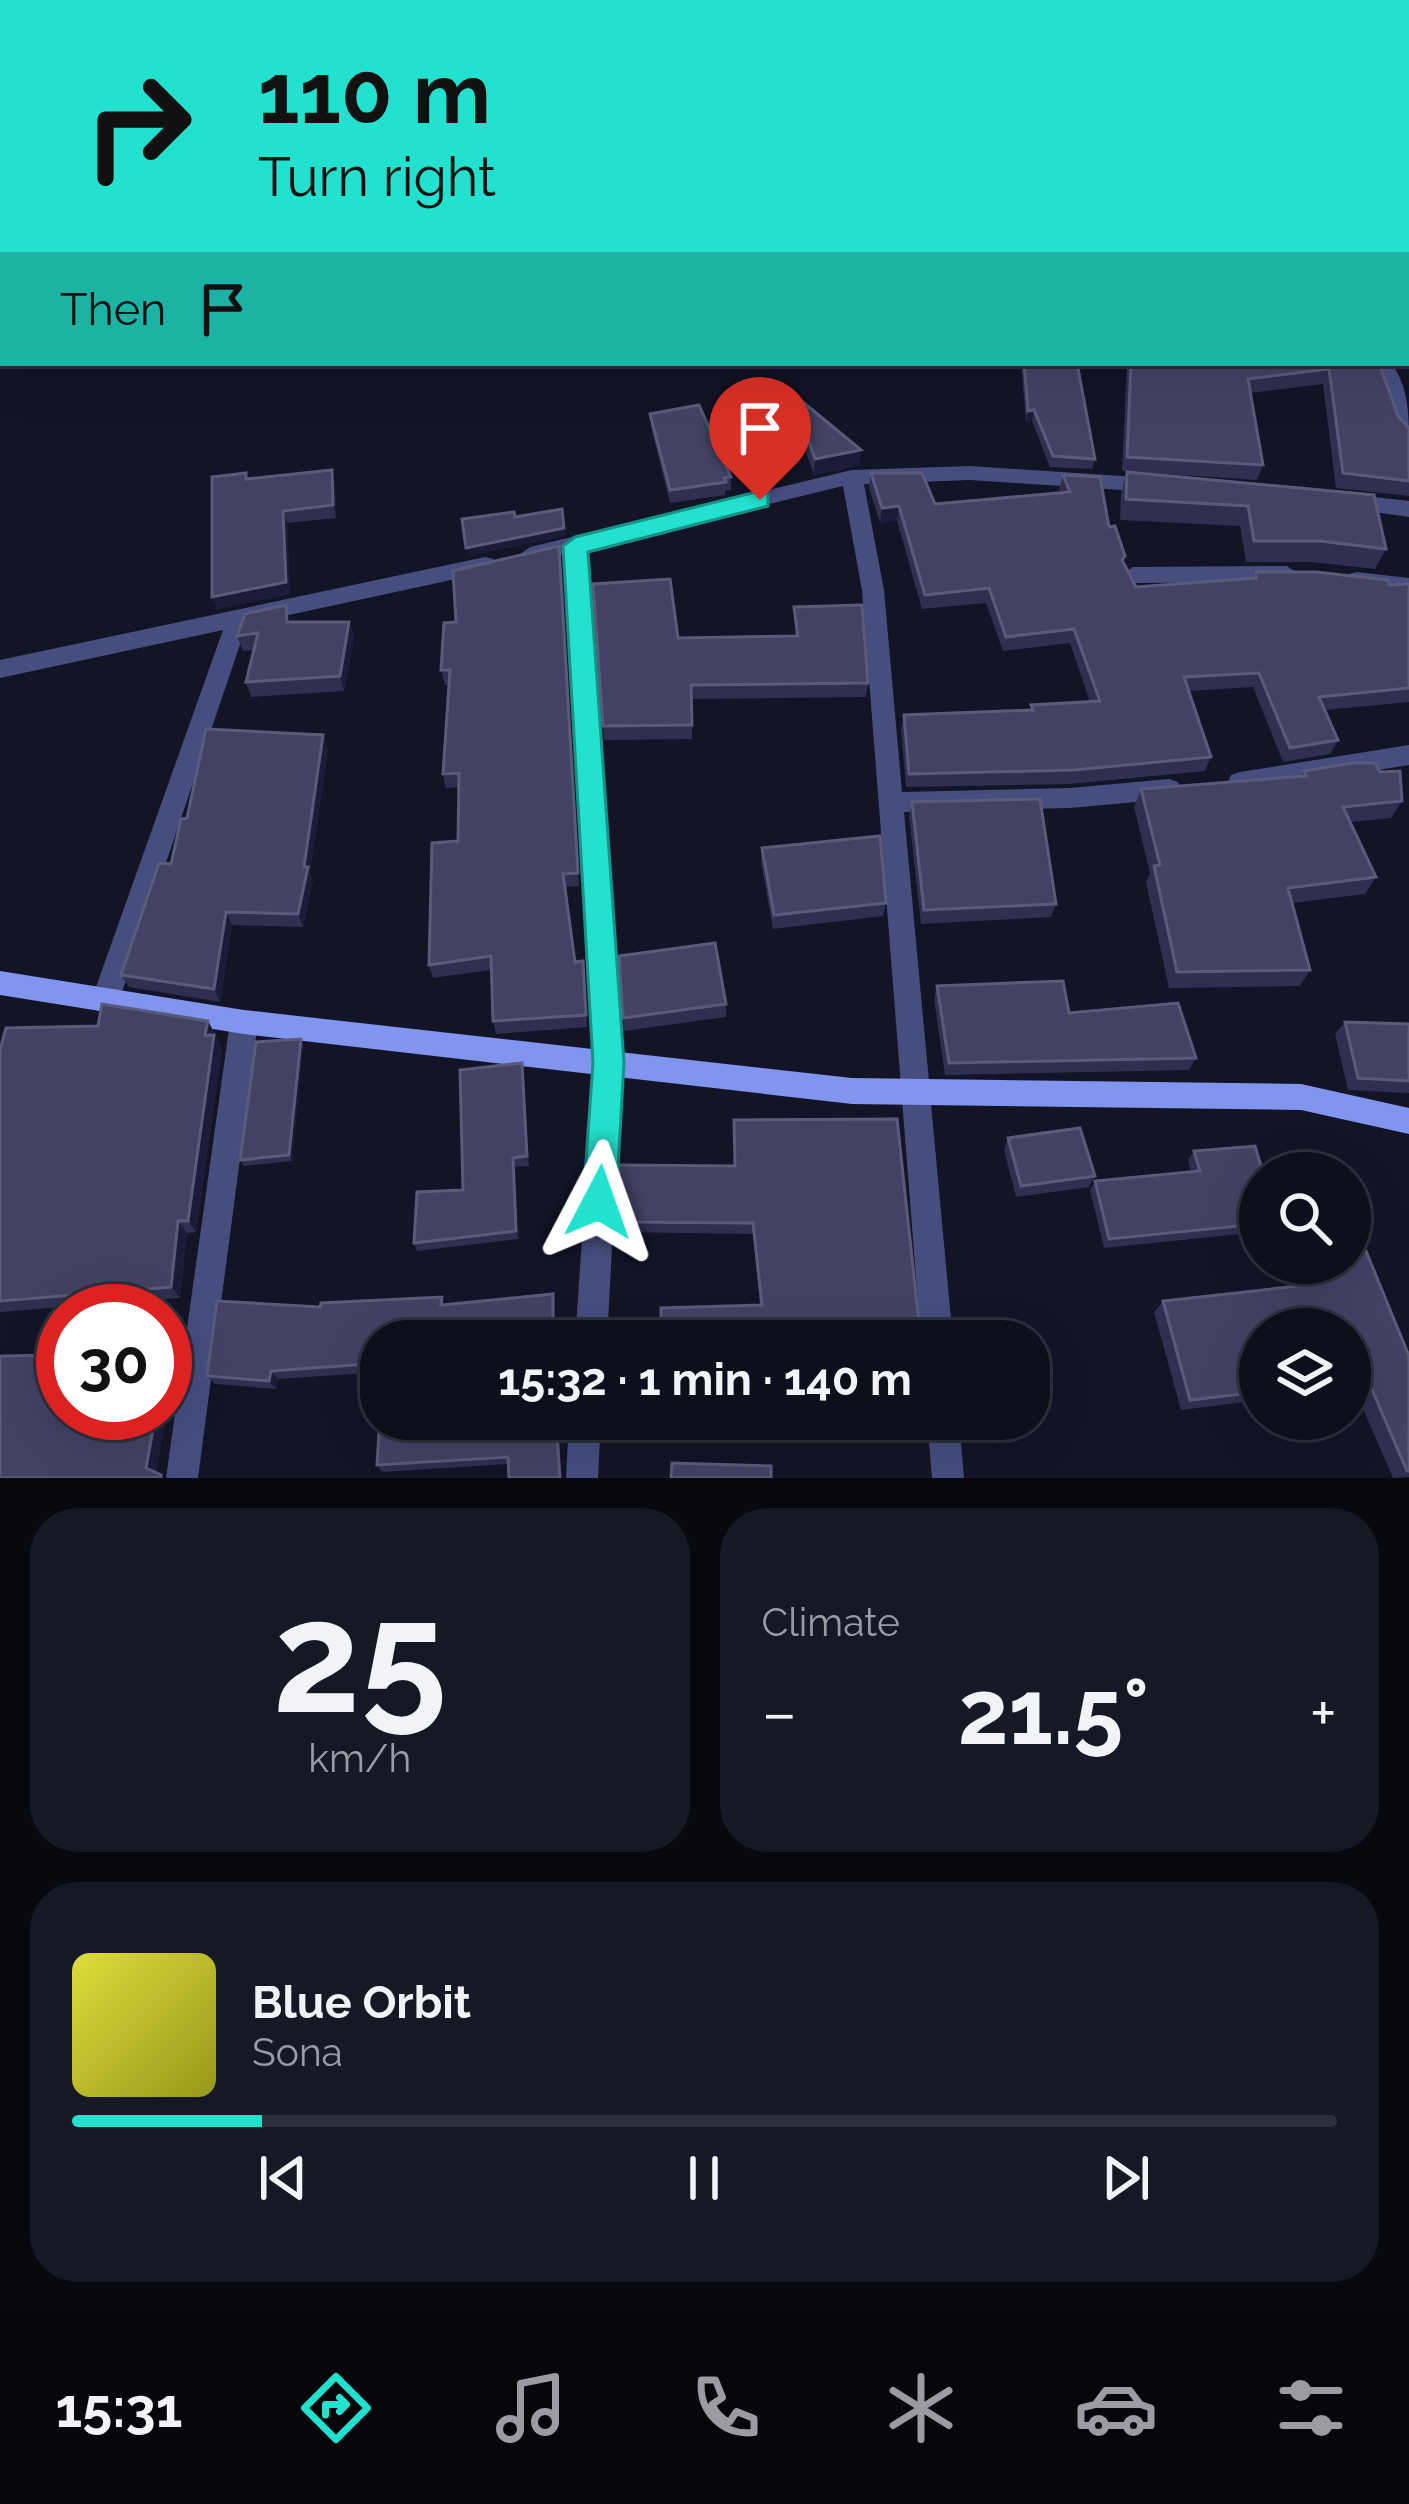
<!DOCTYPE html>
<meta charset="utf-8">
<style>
:root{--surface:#0e0f1c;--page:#171825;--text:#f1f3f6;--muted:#9b9ca3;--line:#2e2f3b;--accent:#22e1ce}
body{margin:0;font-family:Raleway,sans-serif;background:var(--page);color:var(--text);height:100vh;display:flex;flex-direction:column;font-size:45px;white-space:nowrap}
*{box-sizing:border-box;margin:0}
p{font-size:39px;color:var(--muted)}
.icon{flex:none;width:66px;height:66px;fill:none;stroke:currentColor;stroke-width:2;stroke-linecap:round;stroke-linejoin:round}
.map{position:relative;height:1478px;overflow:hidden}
.panel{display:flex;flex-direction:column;gap:30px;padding:30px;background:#08080f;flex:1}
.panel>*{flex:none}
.banner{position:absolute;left:0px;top:0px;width:1410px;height:366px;box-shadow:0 12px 48px #0002,0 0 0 3px var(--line);background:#22e1ce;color:#111;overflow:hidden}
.controls{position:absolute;left:1239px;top:1152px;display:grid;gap:24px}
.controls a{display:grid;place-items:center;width:132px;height:132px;border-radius:50%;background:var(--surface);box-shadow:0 12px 48px #0002,0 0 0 3px var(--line);font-size:60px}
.speed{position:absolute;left:36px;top:1284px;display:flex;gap:24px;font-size:60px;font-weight:700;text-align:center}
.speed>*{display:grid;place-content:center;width:156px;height:156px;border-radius:50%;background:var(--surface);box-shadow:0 12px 48px #0002,0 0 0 3px var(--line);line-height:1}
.speed .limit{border:18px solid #d22;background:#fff;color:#111}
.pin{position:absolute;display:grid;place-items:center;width:102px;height:102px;color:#fff;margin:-123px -51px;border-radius:50% 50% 50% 0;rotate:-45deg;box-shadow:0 0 12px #0007}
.pin .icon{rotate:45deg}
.me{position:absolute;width:132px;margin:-66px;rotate:4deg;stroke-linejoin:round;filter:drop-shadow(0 0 9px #0008)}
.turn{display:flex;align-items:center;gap:42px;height:252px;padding:0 60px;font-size:54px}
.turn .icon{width:156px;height:156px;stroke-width:2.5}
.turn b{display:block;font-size:84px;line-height:102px}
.then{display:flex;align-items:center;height:114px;padding:0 60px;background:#0003;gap:24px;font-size:45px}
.big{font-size:90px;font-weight:700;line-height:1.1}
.panel .card{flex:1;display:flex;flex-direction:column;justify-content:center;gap:18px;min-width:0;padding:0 42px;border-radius:48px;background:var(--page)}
.panel .dial{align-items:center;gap:0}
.dial b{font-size:156px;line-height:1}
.song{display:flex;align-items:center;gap:36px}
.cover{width:144px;height:144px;border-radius:18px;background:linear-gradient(135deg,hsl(60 70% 55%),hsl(60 70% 35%))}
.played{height:12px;border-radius:6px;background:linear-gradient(90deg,var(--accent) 15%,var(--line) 15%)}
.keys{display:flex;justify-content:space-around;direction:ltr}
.heat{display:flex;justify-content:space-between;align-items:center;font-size:66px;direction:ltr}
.panel .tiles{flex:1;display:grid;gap:30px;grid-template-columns:1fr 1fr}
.card:last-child{grid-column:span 2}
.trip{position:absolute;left:360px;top:1320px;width:690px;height:120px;border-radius:48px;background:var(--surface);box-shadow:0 12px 48px #0002,0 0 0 3px var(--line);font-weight:700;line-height:120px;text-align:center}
.tab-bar{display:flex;height:192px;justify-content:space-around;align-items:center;background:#06060b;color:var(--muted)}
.tab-bar .icon{width:84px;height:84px}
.tab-bar .current{color:var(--accent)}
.tab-bar b{font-size:54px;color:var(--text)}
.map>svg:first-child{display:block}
</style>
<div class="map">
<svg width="1409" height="1478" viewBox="0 0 1409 1478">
<rect width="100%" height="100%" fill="#131426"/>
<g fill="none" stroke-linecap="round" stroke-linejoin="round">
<g fill="#454e7f" fill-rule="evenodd">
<path d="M1370,363h21c18,24 18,52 18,81 -23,-12 -23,-59 -39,-81z"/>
<path d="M970,466l182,12 11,7 -11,7 -182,-12 -106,4 20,106 18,202 168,-4 99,-9 9,3 3,7 -3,7 -9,3 -99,9 -166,4 49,529h-32l-59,-751 -19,-104 -257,63 36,514 -15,278h-32l19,-278 -29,-509 -35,9 -11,-8 11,-8 322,-77z"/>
<path d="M1348,494l61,7v16l-69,-10 -3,-5z"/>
<path d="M485,557l8,2 3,6 -3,6 -246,53 -128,377 -4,9 -10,3 -10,-3 -4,-9 132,-371 -223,48v-18z"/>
<path d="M1287,566l11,8 -11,8 -154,1 -11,-8 11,-8z"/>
<path d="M1357,572l52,6v16l-60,-8 -3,-6 3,-6z"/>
<path d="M1409,745v20l-169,27 -9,-3 -3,-7 3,-7 9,-3z"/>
<path d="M244,1010l10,3 4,9 -60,456h-32l64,-456 4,-9z"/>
<path d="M569,1419h32l-3,59h-32z"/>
<path d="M927,1419h32l5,59h-32z"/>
</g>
<path fill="#8194ee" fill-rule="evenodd" d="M0,971l244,39 608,68 449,6 108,24v26l-108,-24 -449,-6 -608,-70 -244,-39z"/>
</g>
<g fill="#2f2f52">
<path d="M1021,363h56l18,96 -3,10 -42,-2 -18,-46 -6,1z"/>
<path d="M1127,363h252l19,53 11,12v68l-73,-8 -13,-104 -73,9 13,72 -6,15 -135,-9z"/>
<path d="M792,393l68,72 -46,10 -23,-66z"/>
<path d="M650,414l81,63v13l-6,1v4l-55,8 -19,-76z"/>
<path d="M1127,472l247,23 12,54 -11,20 -64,-7h-65l-6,-36 -120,-6 1,-27z"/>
<path d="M246,473l2,6 87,3 1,36 -49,5 3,71 -73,15 -5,-12z"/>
<path d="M871,473l64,31 126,-11 -2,-3 4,-15 46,52 16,29 -2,6 13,25 117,-9 3,-6 133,13 20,-1v118l-84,8 13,30 -8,14 -47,8 -30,-75 -64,4 22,66 -6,14 -135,13 -164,3 -5,-58 3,-14 126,-5 1,-5 59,-3 -20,-59 -67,8 -17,-48 -64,6 -25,-89 -17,3 -11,-35z"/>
<path d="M559,546l20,340 -14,1 10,75 8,-1 4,66 -91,7 -3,-13 -2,-51 -58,8 -4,-13 29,-124 1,-54 -13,1 -3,-14 6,-89h-4l-4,-15 15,-48z"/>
<path d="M794,607l74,76 -2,14 -174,2v40l-88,1 -1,-14 75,-88 117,-2z"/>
<path d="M291,622h58l5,15 -10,54 -93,6 -5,-15 8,-32 -11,1 -6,-15z"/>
<path d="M323,735l5,13 -18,124 3,8 -10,47 -71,-2 -12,77 -91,-15 -8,-12 50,-111 16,-46z"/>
<path d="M1304,771l76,1 22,29 -11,17 -41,4 26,55 -11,17 -73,9 18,67 -10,16 -131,2 -23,-106 4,-9 -16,-66 7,-18 160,-12z"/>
<path d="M912,802l144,102 -5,13 -130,7 -12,-108z"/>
<path d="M762,848l124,55 -3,13 -110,13 -12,-67z"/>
<path d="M619,956l107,48v13l-102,14z"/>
<path d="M937,986l132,27 127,45 -7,12 -244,5 -11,-76z"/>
<path d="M208,1021l14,27 -26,184 -9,1 -7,65 -180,14v-262l98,-24z"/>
<path d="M1345,1022l64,2v69l-61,-3 -13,-56z"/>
<path d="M301,1039l2,6 -11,116 -48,5 -4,-6z"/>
<path d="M522,1063l7,103 -14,1 4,72 -102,12 -3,-8 49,-53z"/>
<path d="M1008,1138l87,38 -6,11 -73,10 -12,-47z"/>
<path d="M1194,1151l66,22v59l-156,16 -14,-58 5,-9 96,-9 -3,-12z"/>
<path d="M734,1166l186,166 -160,-27 -7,-71 -136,-2 -1,-10z"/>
<path d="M1294,1263h56l59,93v121l-16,1 -39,-90 -4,1v-60h-90v71l-79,10 -27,-98 9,-11 139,-15z"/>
<path d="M555,1303l-174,38v31l-103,7 -2,10 -61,-5 -8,-8 113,-69z"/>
<path d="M558,1419l-50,45 -126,8 -5,-7z"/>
<path d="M790,1419h129l1,12 -3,8 -126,2z"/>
</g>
<g fill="#1c1c39">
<path d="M1034,410l-2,11 -6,1 2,-11z"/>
<path d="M861,450l-1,15 -46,10 1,-16z"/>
<path d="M332,470l3,12 1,36 -3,-13z"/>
<path d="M899,506l-2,14 -17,3 2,-15z"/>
<path d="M283,511l4,12 3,71 -73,15 -5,-12z"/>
<path d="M564,528l1,8 -97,20 -2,-8z"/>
<path d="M349,622l5,15 -10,54 -4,-15z"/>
<path d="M323,735l5,13 -18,124 3,8 -10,47 -5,-13z"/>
<path d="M226,912l6,13 -12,77 -6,-13z"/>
<path d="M208,1021l14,27 -26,184 -8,-11z"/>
<path d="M301,1039l2,6 -11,116 -3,-6z"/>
<path d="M522,1063l2,10 5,93 -2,-10z"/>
<path d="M513,1158l2,9 4,72 -3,-8z"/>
<path d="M178,1221l9,12 -7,65 -9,-11z"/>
<path d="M553,1294l2,9v38h-2z"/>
<path d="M167,1354l9,9 -20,112 -10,-7 10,-55h9v-48z"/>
<path d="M271,1371l7,8 -2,10 -7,-8z"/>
<path d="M556,1419h2l4,59h-2z"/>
</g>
<g fill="#424264" stroke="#5a5b7b" stroke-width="3">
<path d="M1407,127l2,3v186l-2,1z"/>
<path d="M1024,363h53l18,96 -42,-3 -19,-46 -6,1z"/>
<path d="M1131,363h248l19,53 11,12v53l-66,-8 -14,-104 -81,10 15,86 -136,-8z"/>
<path d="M792,393l69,57 -46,9z"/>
<path d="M699,405l32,72 -7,1 2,4 -56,8 -20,-76z"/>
<path d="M332,470l1,35 -50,6 3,71 -74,15v-120l34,-4v6z"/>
<path d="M1127,472l247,23 12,54 -66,-8h-66l-6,-35 -122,-7z"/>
<path d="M871,473h51l13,31 135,-12 -7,-17 37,2 9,50 6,-1 10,30 -3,4 14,27 120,-9v-6h60l72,8 1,5 20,-1v104l-90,9 19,43 -48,8 -31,-75 -75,4 27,80 -137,13 -165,4 -5,-59 129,-5 -2,-5 69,-4 -26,-72 -68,8 -17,-49 -64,7 -26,-89 -17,2z"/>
<path d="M562,509l2,19 -98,20 -4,-29 52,-7 1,5z"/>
<path d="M559,546l19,327 -15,1 12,88 8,-1 3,54 -93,6 -2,-65 -62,9 3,-122 26,-2 1,-68 -16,1 7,-104h-9l3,-47 12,-1 -3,-51z"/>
<path d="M670,579l8,59 120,-2 -4,-29 68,-2 6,78 -177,2 1,40 -89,1 -10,-142z"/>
<path d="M286,605l1,17h62l-9,54 -94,6 12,-49 -21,3 8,-22z"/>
<path d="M206,729l117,6 -19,132h4l-10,47 -72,-2 -12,77 -93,-14 38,-112 12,1 10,-45 6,-1z"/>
<path d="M1352,763h23l5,9 20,-1 2,30 -59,6 33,70 -88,11 22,82 -133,2 -23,-106 6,-1 -19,-76 165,-13 -2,-5z"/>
<path d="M1040,799l16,105 -132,6 -12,-108z"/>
<path d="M880,836l6,67 -112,12 -12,-67z"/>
<path d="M715,943l11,61 -103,14 -4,-62z"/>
<path d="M1063,981l6,32 109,-10 18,55 -247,5 -12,-77z"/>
<path d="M102,1004l106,17 -3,14h9l-26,186h-10l-7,66 -171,14v-251l6,-22 92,-2z"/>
<path d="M1345,1022l64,2v57l-51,-3z"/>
<path d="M301,1039l-12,116 -49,5 16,-118z"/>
<path d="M522,1063l5,93 -14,2 3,73 -102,12 3,-51 46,-2 -3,-120z"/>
<path d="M897,1119l23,213 12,4 1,5h-272v-33l101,-3 -9,-82 -137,-1 3,-57 116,1 -1,-46z"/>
<path d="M1080,1128l15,48 -74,10 -13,-48z"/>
<path d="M1255,1146l8,27h-3v51l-151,15 -14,-58 105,-10 -6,-20z"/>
<path d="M1350,1212l59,144v115h-2l-40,-93 -17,2v-51h-90v63l-70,8 -27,-99 153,-17 -7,-21h41z"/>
<path d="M553,1294v47h-172v22l-110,8 -2,10 -62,-5 10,-75 103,6 1,-4 121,-6 -1,8z"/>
<path d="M63,1355v58h93l-10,55 15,7v3h-161v-122z"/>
<path d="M381,1399v20h175l4,59h-51l-1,-21 -131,8z"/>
<path d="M791,1419h128l1,12 -128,2z"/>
<path d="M672,1463l99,3v12h-100z"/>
</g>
<path fill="#22e1ce" stroke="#169286" stroke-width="3" d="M760,491l8,3v12l-180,46 36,511 -8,139 -5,11 -12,5 -11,-5 -5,-11 10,-139 -30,-517 12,-9z"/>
</svg>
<div class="controls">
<a><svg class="icon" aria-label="search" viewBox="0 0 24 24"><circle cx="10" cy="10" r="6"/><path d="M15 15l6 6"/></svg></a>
<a><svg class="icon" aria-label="layers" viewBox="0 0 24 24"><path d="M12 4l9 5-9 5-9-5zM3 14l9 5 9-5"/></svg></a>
</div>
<div class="speed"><div class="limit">30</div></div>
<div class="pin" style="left:760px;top:500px;background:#d93025"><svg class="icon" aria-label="arrive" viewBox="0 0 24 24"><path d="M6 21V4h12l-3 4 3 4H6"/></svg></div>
<svg class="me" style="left:599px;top:1202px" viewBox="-20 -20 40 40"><path d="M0-17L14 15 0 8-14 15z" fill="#22e1ce" stroke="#fff" stroke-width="4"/></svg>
<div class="trip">15:32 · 1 min · 140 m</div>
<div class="banner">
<div class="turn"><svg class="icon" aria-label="right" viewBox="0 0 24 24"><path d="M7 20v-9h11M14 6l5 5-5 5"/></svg><div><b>110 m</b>Turn right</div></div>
<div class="then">Then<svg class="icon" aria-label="arrive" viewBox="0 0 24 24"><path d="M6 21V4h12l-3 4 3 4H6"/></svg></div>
</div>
</div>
<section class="panel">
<div class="tiles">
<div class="card dial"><b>25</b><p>km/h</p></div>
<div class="card"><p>Climate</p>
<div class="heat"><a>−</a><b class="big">21.5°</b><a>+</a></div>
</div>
<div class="card">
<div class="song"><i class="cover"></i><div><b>Blue Orbit</b><p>Sona</p></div></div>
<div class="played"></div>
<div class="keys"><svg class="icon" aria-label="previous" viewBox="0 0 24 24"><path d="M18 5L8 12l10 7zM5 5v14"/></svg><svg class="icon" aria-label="pause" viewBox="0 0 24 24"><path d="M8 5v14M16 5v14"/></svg><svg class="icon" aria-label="next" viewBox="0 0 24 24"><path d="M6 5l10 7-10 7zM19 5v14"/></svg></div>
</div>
</div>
</section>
<nav class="tab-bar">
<b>15:31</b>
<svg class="icon current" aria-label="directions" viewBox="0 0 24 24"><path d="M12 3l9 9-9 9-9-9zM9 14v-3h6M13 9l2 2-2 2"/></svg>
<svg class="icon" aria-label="music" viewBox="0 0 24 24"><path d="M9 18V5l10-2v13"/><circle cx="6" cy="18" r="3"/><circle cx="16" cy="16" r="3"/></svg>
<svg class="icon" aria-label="phone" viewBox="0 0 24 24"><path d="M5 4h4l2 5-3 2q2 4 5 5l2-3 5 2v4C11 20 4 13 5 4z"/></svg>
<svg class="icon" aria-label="climate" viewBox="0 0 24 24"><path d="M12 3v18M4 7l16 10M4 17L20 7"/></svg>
<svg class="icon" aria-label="car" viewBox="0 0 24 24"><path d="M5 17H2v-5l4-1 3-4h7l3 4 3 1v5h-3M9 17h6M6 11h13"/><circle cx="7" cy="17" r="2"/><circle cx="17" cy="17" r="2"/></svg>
<svg class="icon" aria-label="filters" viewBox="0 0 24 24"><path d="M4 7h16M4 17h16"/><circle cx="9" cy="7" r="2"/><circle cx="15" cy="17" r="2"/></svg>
</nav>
